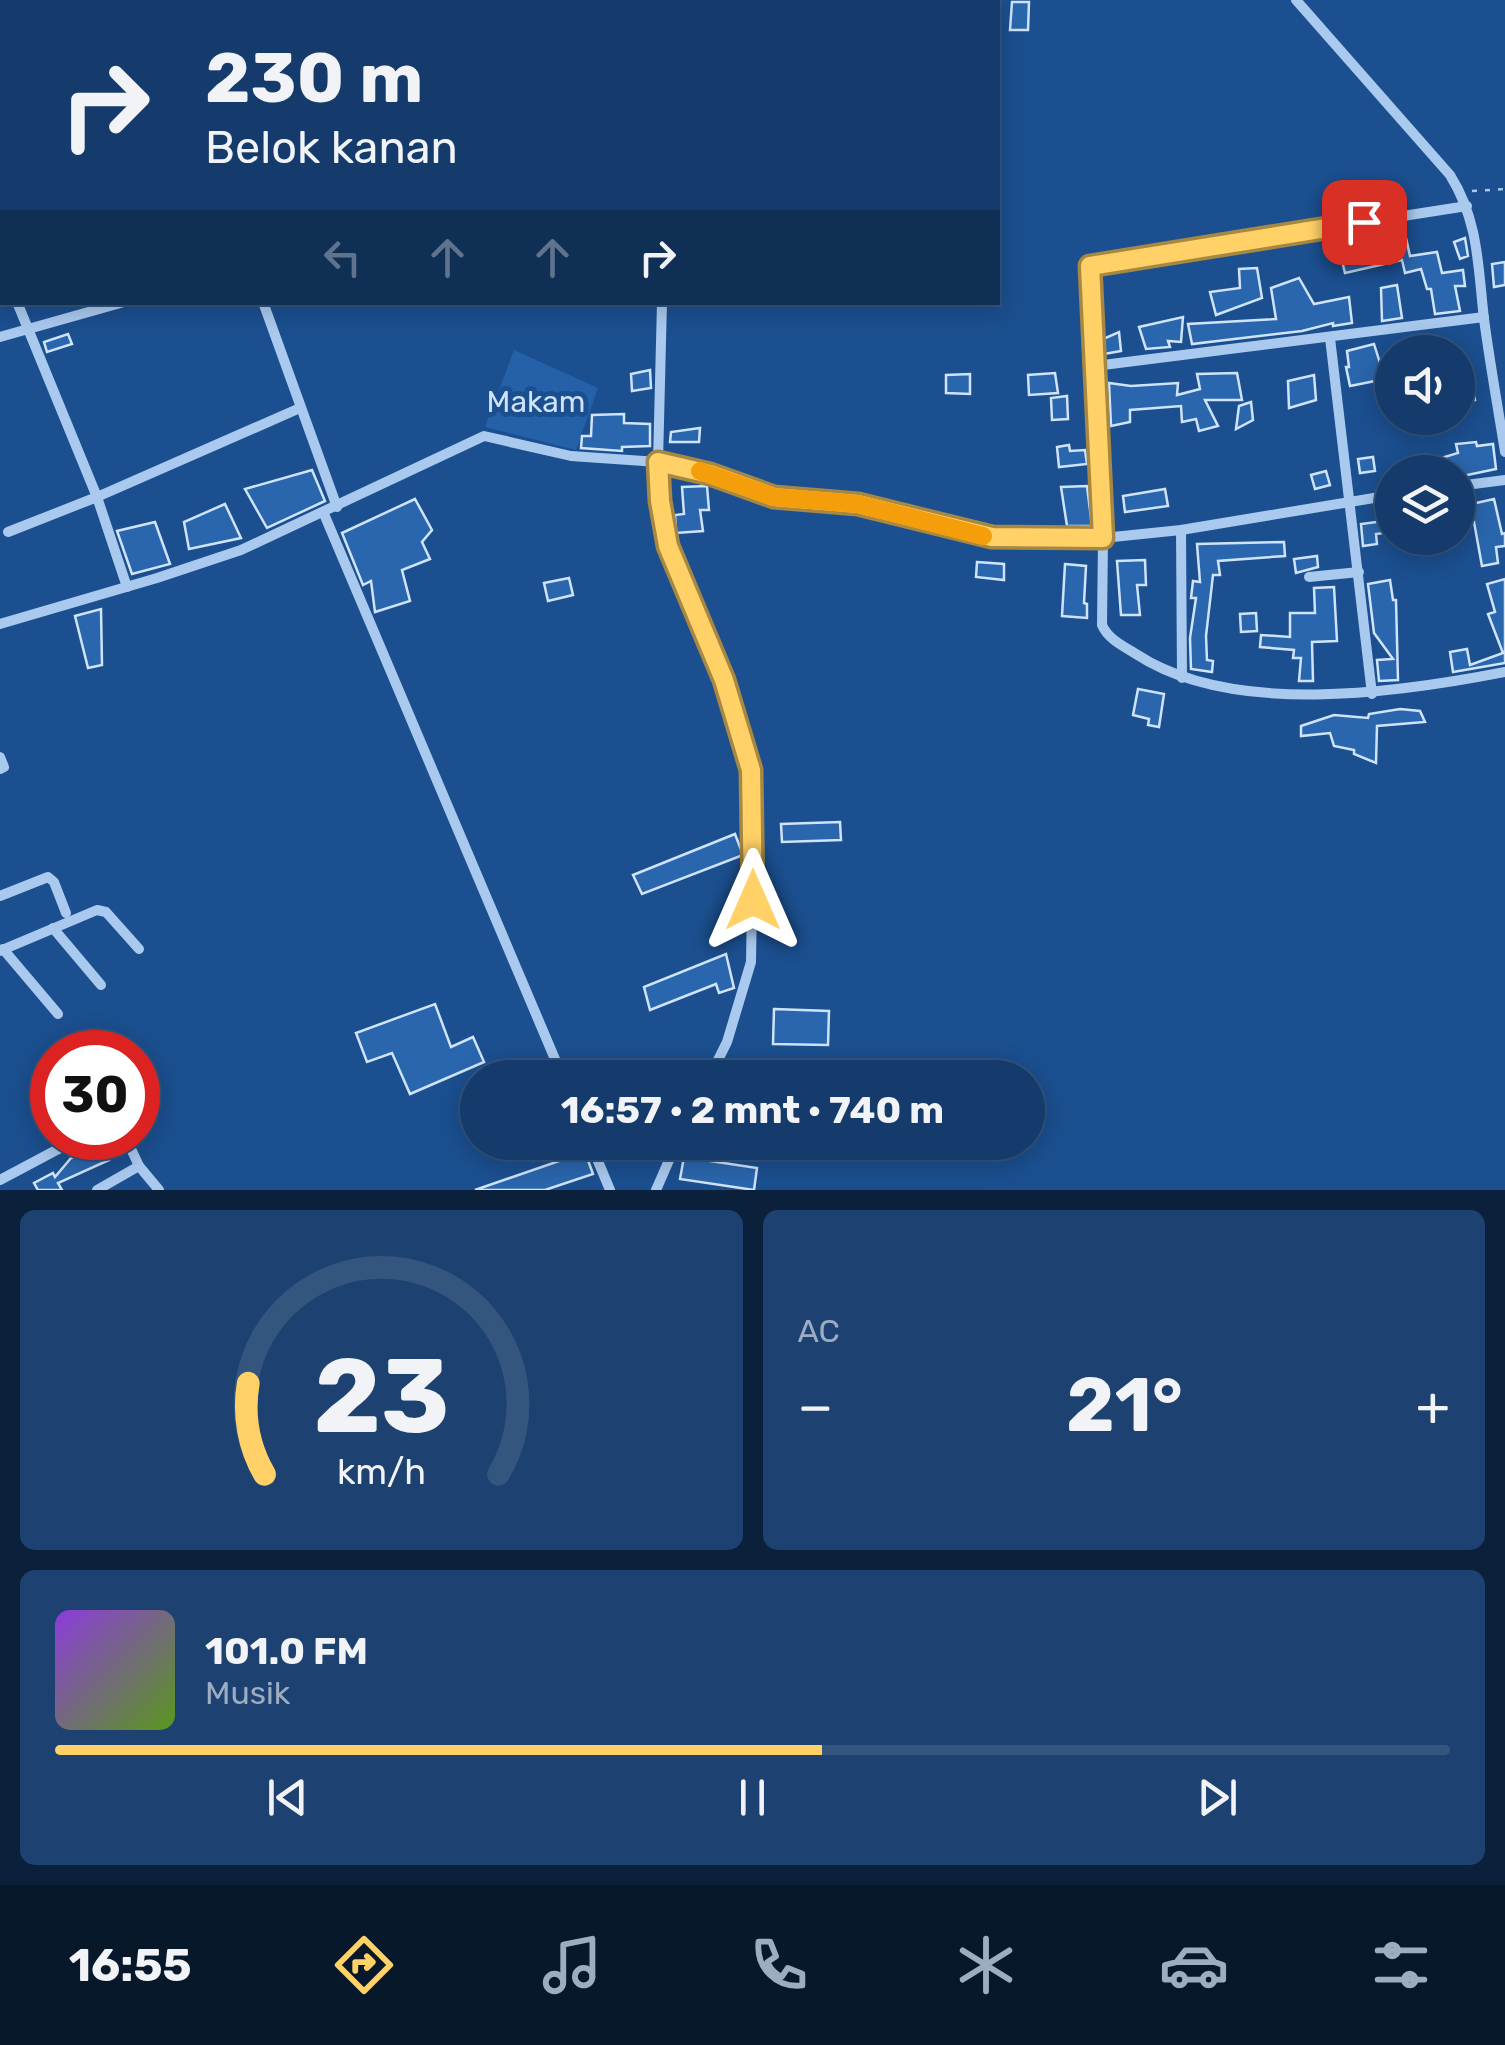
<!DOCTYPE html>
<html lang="id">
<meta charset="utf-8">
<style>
:root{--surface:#143b6b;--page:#1d4271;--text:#f1f3f6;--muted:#9dadc1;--line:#33557e;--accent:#ffd166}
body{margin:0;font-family:Rubik,sans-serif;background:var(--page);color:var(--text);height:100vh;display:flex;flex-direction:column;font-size:38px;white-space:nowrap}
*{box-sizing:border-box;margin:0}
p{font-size:32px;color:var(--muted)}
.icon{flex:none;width:55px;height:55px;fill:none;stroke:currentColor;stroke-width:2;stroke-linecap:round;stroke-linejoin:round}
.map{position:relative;height:1190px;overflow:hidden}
.drawer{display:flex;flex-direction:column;gap:20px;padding:20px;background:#0b203b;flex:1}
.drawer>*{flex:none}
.hud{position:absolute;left:0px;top:0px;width:1000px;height:305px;box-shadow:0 5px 25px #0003,0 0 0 2px var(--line);background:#143b6b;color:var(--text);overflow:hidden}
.fabs{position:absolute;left:1375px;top:335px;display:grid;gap:20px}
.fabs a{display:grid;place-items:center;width:100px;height:100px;border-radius:50%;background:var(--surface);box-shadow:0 5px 25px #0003,0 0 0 2px var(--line);font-size:50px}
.speed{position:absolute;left:30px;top:1030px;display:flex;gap:20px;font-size:50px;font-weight:700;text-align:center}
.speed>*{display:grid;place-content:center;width:130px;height:130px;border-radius:50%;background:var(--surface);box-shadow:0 5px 25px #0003,0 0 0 2px var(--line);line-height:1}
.speed .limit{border:15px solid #d22;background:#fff;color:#111}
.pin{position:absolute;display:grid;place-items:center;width:85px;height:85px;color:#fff;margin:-42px;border-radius:20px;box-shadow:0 5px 15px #0006}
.me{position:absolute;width:110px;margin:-55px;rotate:0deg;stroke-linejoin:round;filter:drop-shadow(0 0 8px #0008)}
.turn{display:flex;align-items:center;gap:35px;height:210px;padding:0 40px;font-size:45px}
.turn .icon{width:130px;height:130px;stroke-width:2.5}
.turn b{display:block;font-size:70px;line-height:85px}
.lanes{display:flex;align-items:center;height:95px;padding:0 40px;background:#0003;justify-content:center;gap:50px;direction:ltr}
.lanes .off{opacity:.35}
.big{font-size:75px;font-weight:700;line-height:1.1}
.drawer .tile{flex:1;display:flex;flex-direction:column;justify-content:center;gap:15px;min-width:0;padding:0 35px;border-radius:15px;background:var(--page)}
.drawer .dial{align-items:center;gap:0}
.dial svg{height:260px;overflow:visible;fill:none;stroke:var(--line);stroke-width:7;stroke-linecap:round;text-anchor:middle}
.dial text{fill:var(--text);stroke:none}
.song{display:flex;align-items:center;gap:30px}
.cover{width:120px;height:120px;border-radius:15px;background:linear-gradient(135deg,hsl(270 70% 55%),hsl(90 70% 35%))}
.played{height:10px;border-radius:5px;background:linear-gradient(90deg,var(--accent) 55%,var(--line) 55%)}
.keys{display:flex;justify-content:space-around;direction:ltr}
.heat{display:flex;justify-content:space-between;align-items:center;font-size:55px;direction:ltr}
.drawer .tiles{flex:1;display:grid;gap:20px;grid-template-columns:1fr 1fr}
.tile:last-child{grid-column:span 2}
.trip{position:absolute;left:460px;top:1060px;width:585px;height:100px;border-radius:50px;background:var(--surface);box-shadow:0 5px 25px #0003,0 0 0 2px var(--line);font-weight:700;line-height:100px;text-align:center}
.tabs{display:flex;height:160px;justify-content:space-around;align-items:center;background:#08182b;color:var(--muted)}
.tabs .icon{width:70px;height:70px}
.tabs .active{color:var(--accent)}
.tabs b{font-size:45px;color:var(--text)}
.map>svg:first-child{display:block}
</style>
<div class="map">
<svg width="1505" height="1190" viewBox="0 0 1505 1190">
<rect width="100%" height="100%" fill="#1b4f8f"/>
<path fill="#2461a8" d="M514,350l84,38 -22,62 -91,-23z"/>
<g fill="#2a66ad" stroke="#cfe3fa" stroke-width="2.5">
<path d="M1012,2h17l-1,28h-18z"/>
<path d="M1406,238l4,18 27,-4 5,21 21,-3 2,16h-10l5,25 -25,3 -4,-25h-4l-6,-20 -16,4 -3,-13 -57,13 -4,-16z"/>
<path d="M1465,238l3,18 -8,3 -6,-17z"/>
<path d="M1505,262v23l-11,2 -2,-23z"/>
<path d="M1257,268l5,30 -46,17 -6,-23 30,-4 -1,-19z"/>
<path d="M1299,278l15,26 35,-7 3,26 -19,3v-3l-31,8 -110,13 -4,-20 88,-5 -5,-31z"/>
<path d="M1397,285l5,33 -20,3 -1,-33z"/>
<path d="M1183,317l-2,25 -13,-1 2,6 -24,2 -7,-22z"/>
<path d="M1119,332l2,19 -17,3 -1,-15z"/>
<path d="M68,334l4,10 -25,8 -3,-10z"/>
<path d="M1374,344l11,35 -35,7 -4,-19h3l-2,-16z"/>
<path d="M650,370l1,18 -19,3 -1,-17z"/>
<path d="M1055,373l3,20 -29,2 -1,-20z"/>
<path d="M1237,373l5,27h-37l13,26 -19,5 -3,-12 -14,3 -1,-16 -51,4v12l-19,4 -2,-43 22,3 47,-3 -1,12 23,-6 -3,-15z"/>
<path d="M970,374v20l-24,-1v-18z"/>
<path d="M1314,375l2,25 -27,8 -1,-27z"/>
<path d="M1471,376l4,24 -17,4v-25z"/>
<path d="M1067,396l1,23 -16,1 -1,-22z"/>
<path d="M1251,402l2,18 -17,9 3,-23z"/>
<path d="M624,414v9l26,1v22l-28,1v4l-41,-3 1,-12h9l1,-21z"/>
<path d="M700,428l-1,14h-29l1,-10z"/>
<path d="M1476,442l1,4 16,-2 3,25 -38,8v-5h-56v-2l56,-17 -2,-9z"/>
<path d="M1069,445l1,6 15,-1 2,14 -28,3 -2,-20z"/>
<path d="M1373,457l2,14 -15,2 -2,-14z"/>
<path d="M312,470l13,31 -58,27 -22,-39z"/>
<path d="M1326,471l4,14 -15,4 -4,-14z"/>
<path d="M707,486l2,24h-9l3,21 -27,2 -1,-18 9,-1 -2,-27z"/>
<path d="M1087,486l5,40h-25l-6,-39z"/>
<path d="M1165,489l3,17 -43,6 -2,-16z"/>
<path d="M415,499l17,31 -10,12 8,17 -28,11 8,31 -35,11 -4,-31 -8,4 -21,-52z"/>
<path d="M1494,499l8,35 3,-1v13l-9,1 2,16 -16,3 -8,-44 -16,4v-19z"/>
<path d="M225,504l16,34 -52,11 -5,-27z"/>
<path d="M1392,520v12l-16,2 1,10 -14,2 -2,-22z"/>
<path d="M155,522l15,42 -38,10 -15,-43z"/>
<path d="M1284,542l1,14 -67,5 2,14h-7l-7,61 1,24 6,1 -1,11 -21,-3 -1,-31 6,-40h-5l2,-17 7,1 -3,-38z"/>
<path d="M1317,556l1,11 -22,6 -2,-14z"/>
<path d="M1145,560l1,25h-9l3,30h-19l-4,-54z"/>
<path d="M977,562l27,2v16l-28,-3z"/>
<path d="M1065,564l21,2 -2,37 3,1v14l-25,-2z"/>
<path d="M569,578l4,17 -25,6 -4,-18z"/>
<path d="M1505,579v84l-52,9 -3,-20 17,-3 3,16 33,-12 -15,-39 7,-2 -8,-28z"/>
<path d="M1390,580l3,20h3l2,80 -19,1 -2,-21 16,-1 -19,-26 -6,-49z"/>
<path d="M1334,587l3,54 -25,1 1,39h-14l2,-23h-8l1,-8 -34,-3 1,-12 29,2v-24h25l-1,-25z"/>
<path d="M101,609l1,56 -14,3 -13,-52z"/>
<path d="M1256,613l1,18 -16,1 -1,-18z"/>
<path d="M1138,689l26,5 -5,33 -11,-2 1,-6 -16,-4z"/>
<path d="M1400,709l20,2 5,11 -48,4 -1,37 -22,-9v-4l-20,-4 -4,-13 -29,3v-10l33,-11 34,3 1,-4z"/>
<path d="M840,822l1,18 -59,2 -1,-18z"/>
<path d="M735,834l8,21 -101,39 -9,-19z"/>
<path d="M726,954l8,34 -15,5 -3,-9 -66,26 -6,-23z"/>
<path d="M435,1004l16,43 22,-10 11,25 -74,32 -18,-41 -25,9 -11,-29z"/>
<path d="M774,1009l55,2 -1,34 -55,-1z"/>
<path d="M112,1140l5,12 -9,4 1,4 -51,23 4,7h-24l-4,-7 19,-10 2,4 16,-19z"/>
<path d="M585,1152l8,22 -48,16h-70z"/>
<path d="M684,1157l73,11 -3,22 -74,-11z"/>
</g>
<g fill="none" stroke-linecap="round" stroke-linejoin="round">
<path stroke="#a9c9ee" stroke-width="2.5" stroke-dasharray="5 8" stroke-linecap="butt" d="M1472,191l33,-2"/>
<g stroke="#a9c9ee" stroke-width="10">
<path d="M824,0h29"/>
<path d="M1296,0l154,175c29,46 28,93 34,144 6,45 14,89 21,133"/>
<path d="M693,2l1,-2"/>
<path d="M0,100h2"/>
<path d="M1467,206l-377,59 13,273 -1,87c6,14 21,21 34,29 96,63 262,39 369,18"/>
<path d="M0,262l2,6"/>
<path d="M17,302l80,195 30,90"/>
<path d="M263,302l74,205"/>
<path d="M662,302l-4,160 2,39 8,45 56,134 27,90 2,67 -2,125 -24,80 -18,36"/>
<path d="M0,337l124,-35"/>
<path d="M1330,338l42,356"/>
<path d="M1095,366l389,-49"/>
<path d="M1458,486l47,-6"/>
<path d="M324,514l239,564"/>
<path d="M1181,530l1,148"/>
<path d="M8,532l89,-35 203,-89"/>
<path d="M1309,577l50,-5"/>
<path d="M0,624l157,-46 84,-28 243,-114 87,20 87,6 34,7 82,28 85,8 133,32 111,1 78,-8 211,-35"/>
<path d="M0,757l4,10 -4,2"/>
<path d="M0,896l48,-19 6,5 12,31"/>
<path d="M53,928l48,57"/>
<path d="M3,949l55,65"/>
<path d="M0,951l97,-41 9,2 33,37"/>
<path d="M126,1138l13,28 20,24"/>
<path d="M590,1142l20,48"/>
<path d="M0,1180l79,-42"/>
<path d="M97,1190l42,-24"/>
<path d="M656,1190l21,-48"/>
</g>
</g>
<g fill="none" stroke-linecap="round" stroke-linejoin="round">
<g stroke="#a68842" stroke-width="25">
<path id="route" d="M753,900l-2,-130 -27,-90 -56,-134 -8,-45 -2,-39 52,12 64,23 84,7 134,33 111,1 -13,-272 274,-44"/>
</g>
<use href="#route" stroke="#ffd166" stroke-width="18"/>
<path stroke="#f59e0b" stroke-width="18" d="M700,471l74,26 84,7 125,32"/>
</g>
<g text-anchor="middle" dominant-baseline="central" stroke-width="10" stroke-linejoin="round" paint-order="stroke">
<g font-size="30" fill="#cfe3fa" stroke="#1b4f8f">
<text x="536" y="402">Makam</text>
</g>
</g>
</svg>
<div class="fabs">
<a><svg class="icon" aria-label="sound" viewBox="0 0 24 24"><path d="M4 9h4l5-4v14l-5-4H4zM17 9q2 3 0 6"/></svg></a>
<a><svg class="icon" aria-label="layers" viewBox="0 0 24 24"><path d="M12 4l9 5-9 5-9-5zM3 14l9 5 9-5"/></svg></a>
</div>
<div class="speed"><div class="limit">30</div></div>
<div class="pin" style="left:1364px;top:222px;background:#d93025"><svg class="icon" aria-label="arrive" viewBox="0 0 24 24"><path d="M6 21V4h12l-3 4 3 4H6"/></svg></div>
<svg class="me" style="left:753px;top:900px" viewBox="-20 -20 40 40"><path d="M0-17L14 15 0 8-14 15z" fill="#ffd166" stroke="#fff" stroke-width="4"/></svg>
<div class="trip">16:57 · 2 mnt · 740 m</div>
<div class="hud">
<div class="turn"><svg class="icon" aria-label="right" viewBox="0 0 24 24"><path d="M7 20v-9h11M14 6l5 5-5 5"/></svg><div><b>230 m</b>Belok kanan</div></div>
<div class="lanes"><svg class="icon off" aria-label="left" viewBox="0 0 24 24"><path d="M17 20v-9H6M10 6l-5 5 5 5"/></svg><svg class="icon off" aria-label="ahead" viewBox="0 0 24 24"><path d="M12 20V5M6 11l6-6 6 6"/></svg><svg class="icon off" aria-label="ahead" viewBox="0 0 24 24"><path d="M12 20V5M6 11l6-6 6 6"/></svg><svg class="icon" aria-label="right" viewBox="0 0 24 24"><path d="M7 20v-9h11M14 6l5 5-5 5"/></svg></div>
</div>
</div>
<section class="drawer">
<div class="tiles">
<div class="tile dial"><svg viewBox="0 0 100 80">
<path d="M14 69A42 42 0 1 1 86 69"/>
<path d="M14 69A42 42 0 0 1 9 41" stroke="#ffd166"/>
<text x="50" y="56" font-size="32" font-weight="700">23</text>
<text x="50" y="72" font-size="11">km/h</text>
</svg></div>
<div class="tile"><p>AC</p>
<div class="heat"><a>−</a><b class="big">21°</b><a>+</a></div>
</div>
<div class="tile">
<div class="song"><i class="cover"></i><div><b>101.0 FM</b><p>Musik</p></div></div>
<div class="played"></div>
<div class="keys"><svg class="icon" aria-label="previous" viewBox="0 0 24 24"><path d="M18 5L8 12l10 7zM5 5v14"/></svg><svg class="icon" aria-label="pause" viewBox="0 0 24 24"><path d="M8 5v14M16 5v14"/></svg><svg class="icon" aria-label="next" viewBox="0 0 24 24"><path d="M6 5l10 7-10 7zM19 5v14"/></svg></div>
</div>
</div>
</section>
<nav class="tabs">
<b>16:55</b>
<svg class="icon active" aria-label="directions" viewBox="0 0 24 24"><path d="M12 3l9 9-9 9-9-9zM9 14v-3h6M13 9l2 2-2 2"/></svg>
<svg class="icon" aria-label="music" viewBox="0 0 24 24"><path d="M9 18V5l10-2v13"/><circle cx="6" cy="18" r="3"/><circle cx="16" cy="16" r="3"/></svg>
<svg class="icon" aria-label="phone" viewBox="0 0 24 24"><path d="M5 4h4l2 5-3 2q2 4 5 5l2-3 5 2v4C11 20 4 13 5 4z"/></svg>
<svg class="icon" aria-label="climate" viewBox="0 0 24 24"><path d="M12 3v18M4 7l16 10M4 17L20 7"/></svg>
<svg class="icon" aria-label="car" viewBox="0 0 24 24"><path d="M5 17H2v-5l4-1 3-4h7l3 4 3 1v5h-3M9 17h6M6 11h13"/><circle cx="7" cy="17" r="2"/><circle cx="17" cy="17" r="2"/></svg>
<svg class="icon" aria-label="filters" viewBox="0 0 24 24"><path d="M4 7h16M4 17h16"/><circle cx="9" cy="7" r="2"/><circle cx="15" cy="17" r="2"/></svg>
</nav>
